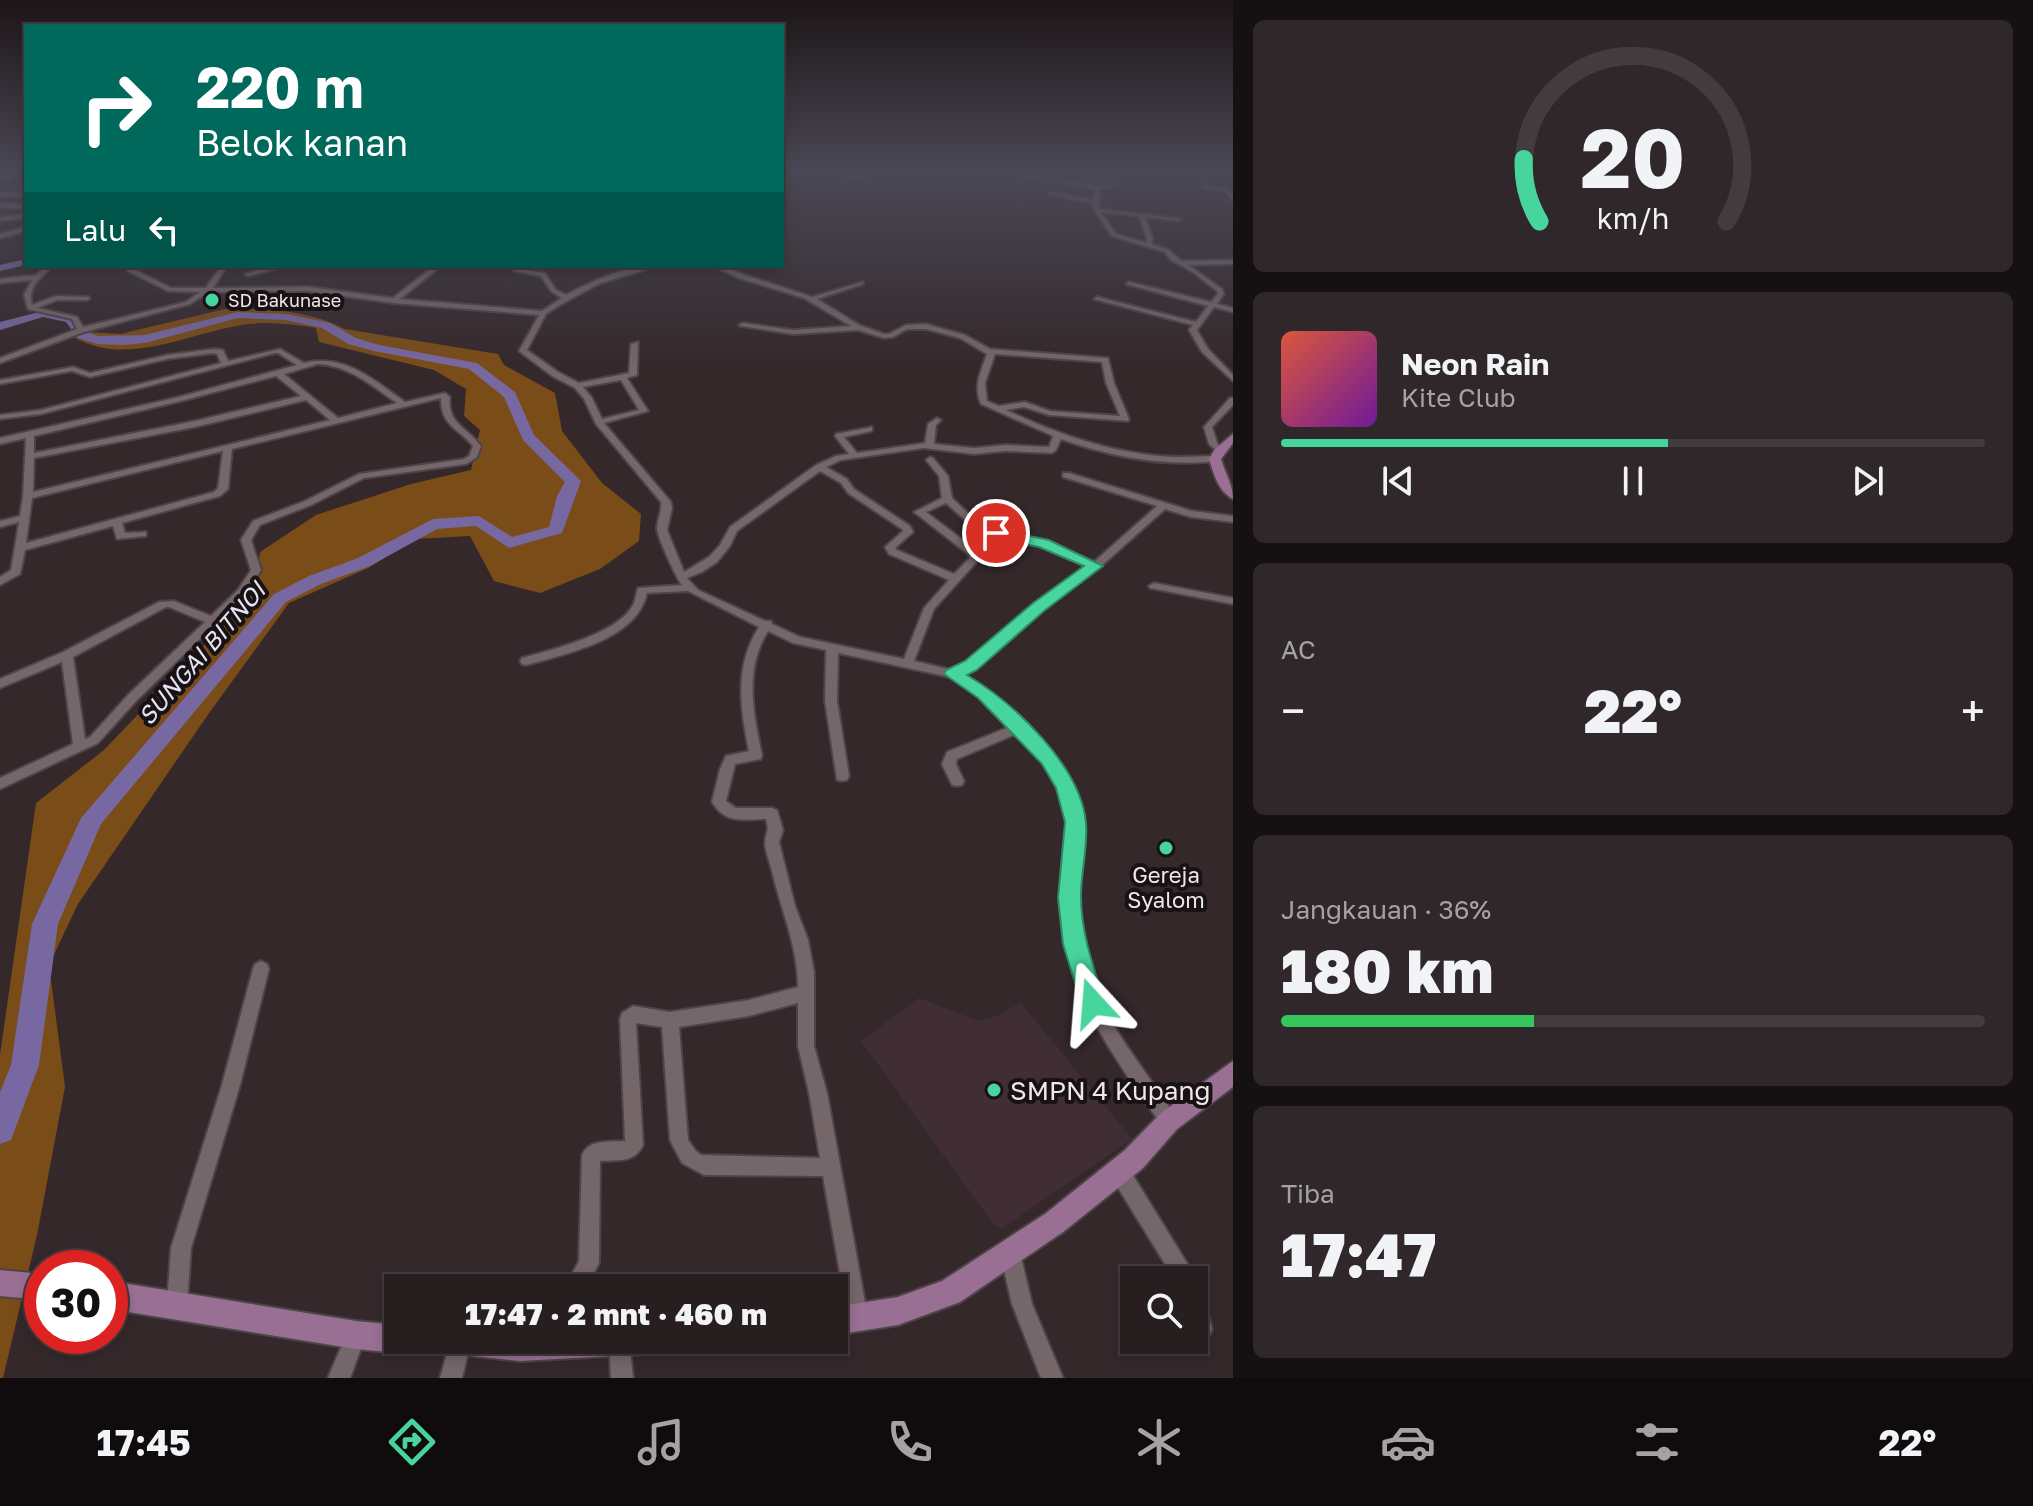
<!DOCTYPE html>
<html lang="id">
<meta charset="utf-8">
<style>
:root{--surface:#271e20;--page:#2f2729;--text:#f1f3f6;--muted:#a4a2a5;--line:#433c3e;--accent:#48d49d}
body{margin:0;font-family:"Golos Text",sans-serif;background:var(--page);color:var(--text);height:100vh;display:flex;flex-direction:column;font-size:30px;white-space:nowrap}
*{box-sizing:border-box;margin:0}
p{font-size:26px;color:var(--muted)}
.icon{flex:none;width:44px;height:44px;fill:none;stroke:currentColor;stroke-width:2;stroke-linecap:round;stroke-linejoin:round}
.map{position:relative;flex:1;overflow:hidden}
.details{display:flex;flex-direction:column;gap:20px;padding:20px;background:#151012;width:800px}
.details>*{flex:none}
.guide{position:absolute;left:24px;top:24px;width:760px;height:244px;border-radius:0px;box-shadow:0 4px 12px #0003,0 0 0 2px var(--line);background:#00695c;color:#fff;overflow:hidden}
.controls{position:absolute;left:1120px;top:1266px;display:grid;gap:16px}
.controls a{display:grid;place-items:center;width:88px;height:88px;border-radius:0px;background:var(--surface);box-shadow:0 4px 12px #0003,0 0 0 2px var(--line);font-size:40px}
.speed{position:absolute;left:24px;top:1250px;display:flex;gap:16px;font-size:40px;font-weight:700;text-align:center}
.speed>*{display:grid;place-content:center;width:104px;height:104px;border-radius:50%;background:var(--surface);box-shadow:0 4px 12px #0003,0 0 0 2px var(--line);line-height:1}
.speed .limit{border:12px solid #d22;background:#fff;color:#111}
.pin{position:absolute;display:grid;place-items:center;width:68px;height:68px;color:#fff;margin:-34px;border:4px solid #fff;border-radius:50%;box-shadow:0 2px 8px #0007}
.me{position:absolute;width:88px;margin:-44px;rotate:341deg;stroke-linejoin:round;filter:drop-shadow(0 0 6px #0008)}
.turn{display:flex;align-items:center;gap:28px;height:168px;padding:0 40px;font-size:36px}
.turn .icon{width:104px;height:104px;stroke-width:2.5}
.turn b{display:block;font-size:56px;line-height:68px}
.then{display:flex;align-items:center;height:76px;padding:0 40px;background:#0003;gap:16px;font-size:30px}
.big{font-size:60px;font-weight:800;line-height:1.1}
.details .tile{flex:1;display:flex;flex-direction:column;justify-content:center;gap:12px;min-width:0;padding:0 28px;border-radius:12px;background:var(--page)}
.details .dial{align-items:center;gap:0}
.dial svg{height:208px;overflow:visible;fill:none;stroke:var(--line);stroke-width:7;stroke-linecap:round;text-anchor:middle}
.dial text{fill:var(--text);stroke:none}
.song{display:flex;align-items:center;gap:24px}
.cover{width:96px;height:96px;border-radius:12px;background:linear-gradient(135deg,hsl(10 70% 55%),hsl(280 70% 35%))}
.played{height:8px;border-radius:4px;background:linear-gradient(90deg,var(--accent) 55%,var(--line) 55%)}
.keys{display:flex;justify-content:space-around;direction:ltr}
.heat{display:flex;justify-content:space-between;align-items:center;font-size:44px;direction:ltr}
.charge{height:12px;border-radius:6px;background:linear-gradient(90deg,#34c759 36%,var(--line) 0)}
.trip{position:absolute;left:384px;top:1274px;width:464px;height:80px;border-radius:0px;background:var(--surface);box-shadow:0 4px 12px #0003,0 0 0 2px var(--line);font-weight:800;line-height:80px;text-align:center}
.dock{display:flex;height:128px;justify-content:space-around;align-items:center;background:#100c0d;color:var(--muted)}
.dock .icon{width:56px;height:56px}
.dock .selected{color:var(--accent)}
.dock b{font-size:36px;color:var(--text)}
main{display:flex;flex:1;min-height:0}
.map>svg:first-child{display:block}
</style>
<main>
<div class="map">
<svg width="1233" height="1378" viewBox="0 0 1233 1378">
<rect width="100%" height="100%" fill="#34282b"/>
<path fill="#412e34" d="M919,998l59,23 18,-5 25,-13 111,136 -131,90 -7,-4 -133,-184z"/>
<path fill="#7a4c18" d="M225,309c43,0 81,0 120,20l153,25 6,11 51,28 7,38 40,52 39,31 -2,27 -39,28 -60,24 -46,-12 -24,-45 -55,3 -47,29 -79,35 -82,113 -129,188 -29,61 16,122 -28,148 -34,143h-3v-323l36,-252 68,-53 152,-159 4,-39 56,-37 95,-31 60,-14 9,-40 -16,-14 2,-27 -32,-19 -115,-28 -3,-14c-24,-4 -50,-7 -74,-3 -53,8 -117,43 -168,12l16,-5 30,2z"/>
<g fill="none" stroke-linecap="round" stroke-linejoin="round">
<g fill="#7768a2" fill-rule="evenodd">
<path d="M26,259v6l-26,6v-6z"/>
<path d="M43,311l31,6 12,15 12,4 47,-1 93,-23 48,2 44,9 26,15 23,7 98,18 38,29 19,43 47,46 -19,52 -53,15 -33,-22 -39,3 -67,37 -49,18 -35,18 -185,222 -43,100 -19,141 -28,75 -11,4v-52l11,-27 21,-141 49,-106 193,-224 35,-18 49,-18 75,-39 46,-3 33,21 37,-10 8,-31 8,-14 -42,-42 -19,-43 -35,-28 -95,-18 -26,-7 -26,-16 -36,-8 -48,-2 -93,25 -22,2 -26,-1 -19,-6 -12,-16 -23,-5 -43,13v-8z"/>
</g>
<g stroke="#4e4447" stroke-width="4">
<g id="minor">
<path d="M26,172v2l-26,7v-4z"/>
<path d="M837,172h8l23,8 -5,1z"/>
<path d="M996,172h13l89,14 19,-2v2l-17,3 -1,20 83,10 -3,2 -34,-4 8,22 -2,5 18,6 12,11 52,-1v4l-45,1 34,24 2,5 -7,10 16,4v4l-19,-5 -17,23 11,19 25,26v6l-31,-29 -13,-22 4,-5 -99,-26 3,-2 99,25 12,-16 -82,-22 3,-2 82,20 7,-8 -1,-3 -24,-19 -22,-12 -6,-8 -53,-16 -20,-29 1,-4 -45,-9 3,-2 42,8 2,-11zM1101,212l38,4 8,23 -1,4 -30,-9z"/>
<path d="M1205,185l23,4 5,6v6l-9,-10 -21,-3z"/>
<path d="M0,192l26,1v4l-26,-1z"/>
<path d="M0,203l26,2v4l-26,-2z"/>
<path d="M26,214v4l-26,3v-4z"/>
<path d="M26,227v4l-26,7v-4z"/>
<path d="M46,266h6c-11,13 -25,20 -20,39l24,-9 33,1v2l-2,1h-30l-20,8 40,9 6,10 103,-25 14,-10 -32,-1 -40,-20v-5h6l-1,3 38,19h35l15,-22h6l-14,22 95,-1 85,11 41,-32h7l-41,33 142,12 20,-13 -10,-6 -11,-16 -27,-5v-2l31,4 11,17 10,5c28,-15 59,-29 91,-29l-59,18 -40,22 -12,8 -19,36 31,22 21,11 50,-10 2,-29 7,-2 -1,33 -10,3 21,33 -44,12 67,79 1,6 -5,22 17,42 25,-15 11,-12 10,-18 86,-62 20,-9 13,-2 -14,-18 1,-2 36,-7v4l-28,6 13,16 68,-10 3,-19 9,-6 4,2 -5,5 -2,19 40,4 31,-3 44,2 4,-11 -72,-32c-8,-18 0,-33 6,-50l-27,-16 -34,-9h-19l-14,8 -9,1 -26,-8 -65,4 -52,-8 -2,-1 4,-2 50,7 58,-4 -47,-28 -65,-20 -26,-12h9l26,10 64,21 51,-15v2l-46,15 42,26 25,9h5l17,-9 20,-1 39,11 25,14 118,9 6,25 15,36 -1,2 -79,-6 -25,-8 -18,3c49,23 99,41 153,46 19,2 37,0 56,0l4,3 -1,2c-53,6 -107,-4 -157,-22l-5,11 -4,3 -47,-2 -31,3 -50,-6 -83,12 -15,7 21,12 7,10 56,37 3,6 -18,16 2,2 57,24 16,-16 -2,-4 -54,-42 28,-14 -3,-22 -13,-16 4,-3 3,1 15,18 4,22 18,17 35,19 43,8 46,20 63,-56 -94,-29v-4h6l123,38 41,5v6l-42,-5 -26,-8 -66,59 -57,42 -67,59 -12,6 25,16 66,64 19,32 8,24 -4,87 5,46 22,66 22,35 49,70 3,6 -3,6 -6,3 -6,-3c-40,-57 -83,-113 -97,-183 -6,-32 -2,-66 -1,-98 1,-11 4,-25 2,-37 -6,-31 -29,-53 -51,-75l-59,25 -1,5 8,17 -2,4 -5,1 -5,-1 -10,-21 5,-12 62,-25 -29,-30 -30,-20 -112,-24 -1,48 12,75 -2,4 -5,1 -5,-1 -12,-79 1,-51 -33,-7 -25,-12c-24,38 -15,83 -6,124l-1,4 -26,5 -9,37 10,7h36l5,2 6,20 -4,12 16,64 13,34 6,32v74l13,47 41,226 -3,7 -7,3 -7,-3 -3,-7 -25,-143 -119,-1 -22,-12 -12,-23 -8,-113 -26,-4 7,122c-8,18 -26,15 -43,16l-1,102 -13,25h-21l14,-27 3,-106c7,-16 27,-13 43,-14l-5,-122 2,-6 11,-7 37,6 79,-12 49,-13c0,-39 -16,-75 -25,-112 -2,-10 -7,-21 -8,-31 0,-11 5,-12 1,-25 -22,0 -40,6 -54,-17l8,-33 6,-13 23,-5c-9,-43 -15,-85 10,-124l-71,-36 -41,2c-10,47 -81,61 -121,72l-4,-1 -2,-3 2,-3c29,-8 96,-24 111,-53 3,-5 3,-12 5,-17l44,-3c-6,-7 -24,-47 -25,-56 0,-9 5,-17 4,-27l-65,-78 -12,-25 -9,-11 -23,-12 -33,-25 20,-36 -146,-12 -85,-12 -99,1 -19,12 -106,28 -84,31v-5l77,-29 -5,-10 -44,-10 -4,-14 8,-15 -32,3v-4l36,-4zM995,354l107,8 4,21 14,33 -70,-5 -25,-9 -26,4 -12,-5 -2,-18zM621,380l18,30 -37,9 -10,-21 -9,-11zM820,471l21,12 7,10 54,36 1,2 -18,16 4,7 60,26 -25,28 -20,51 -104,-22 -28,-13 -1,-3h-6l-67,-31 -11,-12 15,-6 15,-10 13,-16 7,-15zM946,503l18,16 34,19 43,8 46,21 -53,37 -67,59 -15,7 -38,-9 20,-52 46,-51 -4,-8 -50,-38zM798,1003v43l11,47 11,65 -119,-3 -6,-5 -7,-10 -9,-113 70,-11z"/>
<path d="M275,266h11l-38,10 -3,-2z"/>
<path d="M214,349l9,1 5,11 52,-12 24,14c40,-10 70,17 101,39l40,-9 5,4c-3,27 17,30 31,49l-4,11 -11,7 -102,14 -53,27 -51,20 -9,15 10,30 -15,24 -109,106 -39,43 -98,46v-11l73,-34 -11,-82 -62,26v-9l63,-27 96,-50 15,-1 37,15 27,-26 13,-20 -10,-30 12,-19 52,-20 54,-27 105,-15 5,-3 4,-10c-17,-20 -32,-20 -32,-48l-209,51 -4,40 -8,7 -98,27 3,10 21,-1v4l-29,3 -4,-13 -88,24 -5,24 -20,11v-8l11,-7 8,-48 -19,5v-6l20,-5 3,-20 3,-58 -26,6v-6l179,-41 118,-32 -19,-12h-3l-234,61 -41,5v-4l41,-5 180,-47 -4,-9 -3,-1 -47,6 -77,18 -18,-6 -72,13v-4l73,-13 17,6 77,-18zM318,364c32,2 54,22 79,39l-59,15 -54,-44zM276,376l25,20 -106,25 -161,32v-17l147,-35zM306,400l24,20 -297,72 1,-34 161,-31zM223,451l-5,37 -4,4 -188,51 6,-45zM166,607h3l36,15 -76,72 -39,43 -5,2 -12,-82z"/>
<path d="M1230,398h3v7l-21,22 5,16 6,7 -4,3 -10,-9 -5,-17z"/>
<path d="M1154,583l79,15v6l-83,-16 -1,-2z"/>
<path d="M261,961l6,3 2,5 -29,116 -49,163 -4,56 -3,7 -7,3 -7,-3 -3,-7 4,-56 51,-163 31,-116 2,-5z"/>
<path d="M1119,1162l7,2 67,109 3,7 -2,5 7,3 11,41 -3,7 -7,3 -8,-4v-55h-19l-63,-102 -2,-7 2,-7z"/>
<path d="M1010,1243l7,3 3,7 12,51 31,74h-22l-29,-74 -12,-51 3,-7z"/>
<path d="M356,1325l7,3 3,7 -16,43h-22l21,-50z"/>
<path d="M451,1340h20l-9,38h-22z"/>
<path d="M609,1340h20l4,38h-22z"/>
</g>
</g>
<g stroke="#4e4447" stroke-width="4">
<g id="major">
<path d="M1233,434v9l-12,16c4,14 12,26 12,40 -15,-8 -19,-25 -24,-40l6,-10z"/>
<path d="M1233,1061v26l-56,42 -34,39 -80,64 -103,70 -62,23 -64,10v-28l64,-10 44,-16 103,-67 80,-64 36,-37z"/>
<path d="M0,1270l42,4v26l-42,-4z"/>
<path d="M110,1281l246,40 42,4v15h14l-4,9 -10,4 -42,-4 -246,-40z"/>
<path d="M439,1340h223l-4,10 -10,4 -128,7 -67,-7 -10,-4z"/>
</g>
</g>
<use href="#minor" fill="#746669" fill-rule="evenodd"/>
<use href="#major" fill="#997094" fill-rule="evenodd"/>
</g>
<linearGradient id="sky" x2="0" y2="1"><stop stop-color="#1d1618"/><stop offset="0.47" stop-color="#4a4855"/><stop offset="1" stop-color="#4a4855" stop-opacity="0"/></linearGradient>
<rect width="1233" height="365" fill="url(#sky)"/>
<path fill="#48d49d" stroke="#2f8a66" stroke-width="2" d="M996,529l53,11 54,26 -59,45 -67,59 -10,5c47,28 114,91 119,148 2,24 -5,49 -5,73 0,38 13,72 24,107l-3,9 -9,3 -9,-3 -21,-68 -5,-46 7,-76 -9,-34 -14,-24 -64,-66 -34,-24 2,-4 19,-9 68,-58 51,-37 -45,-19 -48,-10v-7z"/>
<g fill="#48d49d" stroke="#181214" stroke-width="3">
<circle cx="212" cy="300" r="8"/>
<circle cx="1166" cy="848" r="8"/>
<circle cx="994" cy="1090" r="8"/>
</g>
<g text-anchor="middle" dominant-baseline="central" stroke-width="8" stroke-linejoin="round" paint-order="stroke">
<g font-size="18" fill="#efe7e9" stroke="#181214" text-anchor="start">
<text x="228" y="300">SD Bakunase</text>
</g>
<g font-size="22" fill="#efe7e9" stroke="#181214">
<text x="1166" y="874">Gereja<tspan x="1166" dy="25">Syalom</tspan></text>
</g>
<g font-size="24" font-style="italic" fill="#e5e2f3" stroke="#181214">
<text transform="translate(201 653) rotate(-49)">SUNGAI BITNOI</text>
</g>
<g font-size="26" fill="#efe7e9" stroke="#181214" text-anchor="start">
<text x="1010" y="1090">SMPN 4 Kupang</text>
</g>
</g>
</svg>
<div class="controls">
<a><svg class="icon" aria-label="search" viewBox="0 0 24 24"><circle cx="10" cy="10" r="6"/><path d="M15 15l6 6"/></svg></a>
</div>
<div class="speed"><div class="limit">30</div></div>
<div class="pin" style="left:996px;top:533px;background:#d93025"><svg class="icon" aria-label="arrive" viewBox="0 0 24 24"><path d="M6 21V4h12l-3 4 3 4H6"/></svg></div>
<svg class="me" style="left:1093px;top:1003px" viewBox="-20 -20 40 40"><path d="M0-17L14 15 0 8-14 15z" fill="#48d49d" stroke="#fff" stroke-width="4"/></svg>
<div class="trip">17:47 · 2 mnt · 460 m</div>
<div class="guide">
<div class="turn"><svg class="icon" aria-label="right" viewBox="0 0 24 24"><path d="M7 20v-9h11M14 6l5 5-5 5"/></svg><div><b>220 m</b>Belok kanan</div></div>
<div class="then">Lalu<svg class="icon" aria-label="left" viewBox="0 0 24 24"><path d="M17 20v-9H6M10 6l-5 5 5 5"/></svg></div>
</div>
</div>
<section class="details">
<div class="tile dial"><svg viewBox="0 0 100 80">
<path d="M14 69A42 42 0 1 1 86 69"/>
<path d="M14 69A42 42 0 0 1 8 45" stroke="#48d49d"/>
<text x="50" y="56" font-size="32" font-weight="700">20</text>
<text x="50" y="72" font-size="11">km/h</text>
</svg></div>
<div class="tile">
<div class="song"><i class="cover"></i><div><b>Neon Rain</b><p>Kite Club</p></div></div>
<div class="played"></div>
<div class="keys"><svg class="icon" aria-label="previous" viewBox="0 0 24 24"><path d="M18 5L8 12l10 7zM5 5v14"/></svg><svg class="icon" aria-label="pause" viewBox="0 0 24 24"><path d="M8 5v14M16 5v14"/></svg><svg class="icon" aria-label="next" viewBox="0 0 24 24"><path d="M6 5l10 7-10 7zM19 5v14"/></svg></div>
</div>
<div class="tile"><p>AC</p>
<div class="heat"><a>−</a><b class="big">22°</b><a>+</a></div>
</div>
<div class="tile"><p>Jangkauan · 36%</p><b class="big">180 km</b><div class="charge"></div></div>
<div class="tile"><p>Tiba</p><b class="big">17:47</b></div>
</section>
</main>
<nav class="dock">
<b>17:45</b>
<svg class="icon selected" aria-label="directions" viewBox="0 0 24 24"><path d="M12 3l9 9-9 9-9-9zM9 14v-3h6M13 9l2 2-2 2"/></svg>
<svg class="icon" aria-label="music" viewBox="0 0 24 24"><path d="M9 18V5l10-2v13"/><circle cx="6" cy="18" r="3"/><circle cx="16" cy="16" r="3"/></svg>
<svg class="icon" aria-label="phone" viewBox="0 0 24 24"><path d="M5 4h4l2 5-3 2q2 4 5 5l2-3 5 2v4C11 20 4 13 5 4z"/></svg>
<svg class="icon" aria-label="climate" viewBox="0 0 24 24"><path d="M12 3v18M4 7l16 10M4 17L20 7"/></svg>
<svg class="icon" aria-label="car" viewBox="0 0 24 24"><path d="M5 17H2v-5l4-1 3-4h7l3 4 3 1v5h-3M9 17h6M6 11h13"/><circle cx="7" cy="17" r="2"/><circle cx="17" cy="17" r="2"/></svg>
<svg class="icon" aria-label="filters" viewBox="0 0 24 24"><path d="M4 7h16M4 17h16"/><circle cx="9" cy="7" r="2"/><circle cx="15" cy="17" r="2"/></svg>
<b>22°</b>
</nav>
